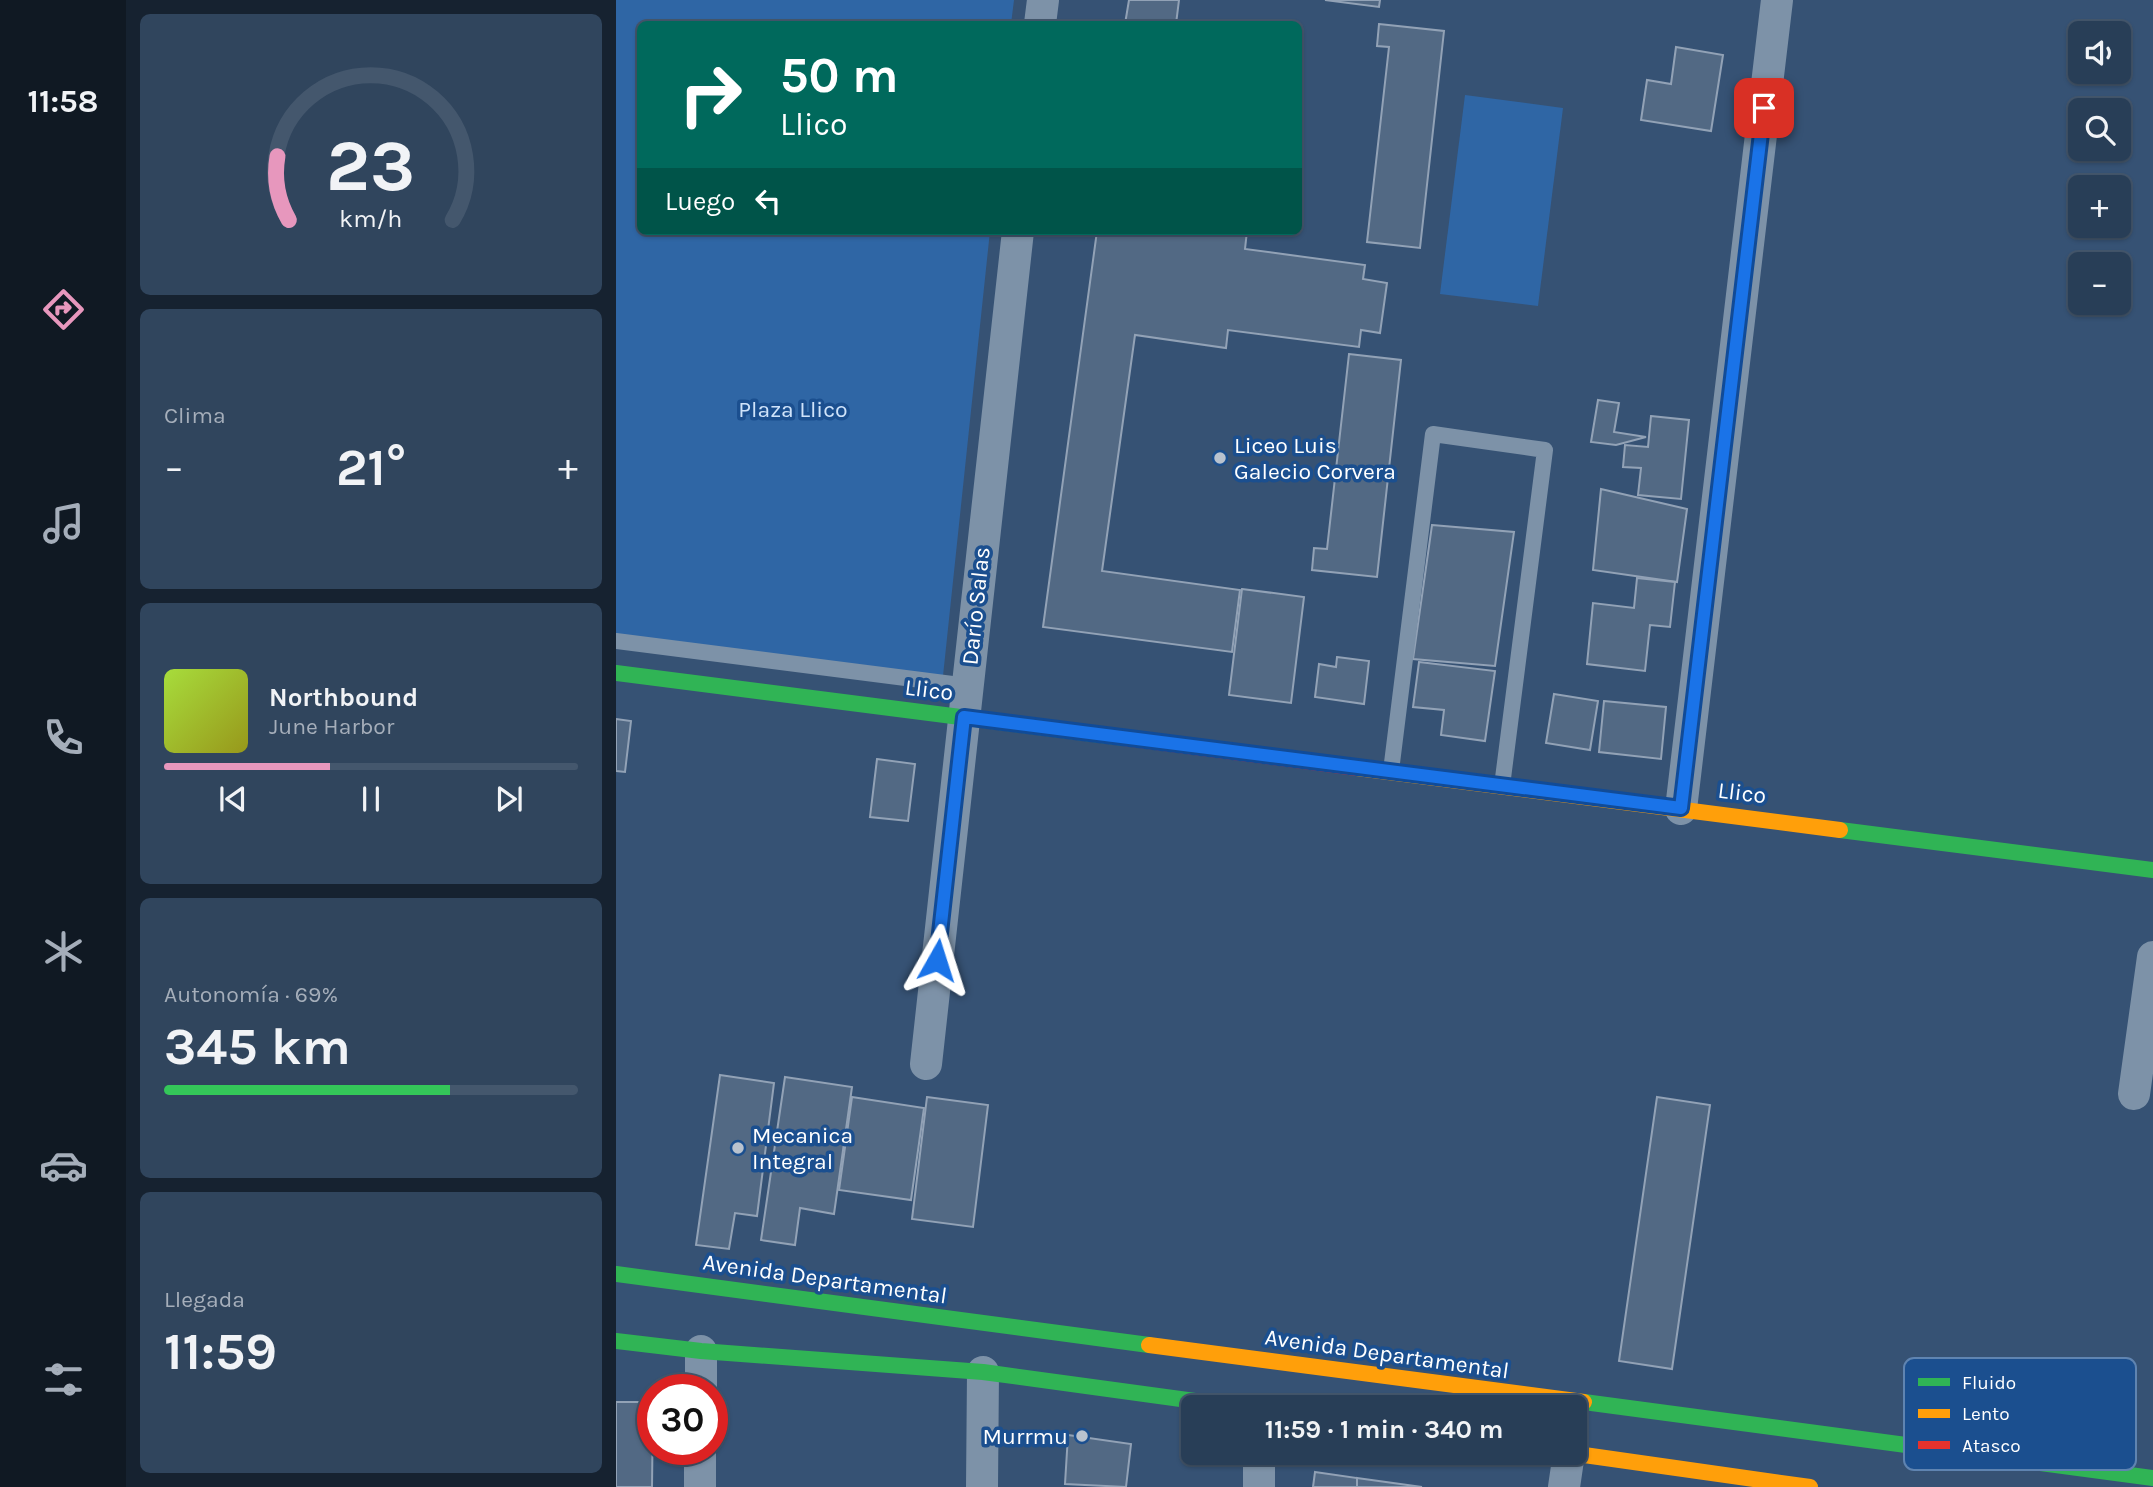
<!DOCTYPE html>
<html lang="es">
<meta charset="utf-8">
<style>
:root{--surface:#283e57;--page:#30455d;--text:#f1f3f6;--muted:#a5aeba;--line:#44576d;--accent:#e797bd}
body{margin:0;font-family:Karla,sans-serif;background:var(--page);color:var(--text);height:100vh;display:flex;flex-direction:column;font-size:26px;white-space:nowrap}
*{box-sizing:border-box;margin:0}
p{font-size:23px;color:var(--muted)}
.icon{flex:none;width:38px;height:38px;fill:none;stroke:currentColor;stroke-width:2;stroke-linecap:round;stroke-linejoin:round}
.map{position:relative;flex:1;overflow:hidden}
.details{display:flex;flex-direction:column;gap:14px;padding:14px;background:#162230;width:490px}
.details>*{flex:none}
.top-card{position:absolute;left:21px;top:21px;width:665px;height:214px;border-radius:10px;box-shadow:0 2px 5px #0004,0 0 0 2px var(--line);background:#00695c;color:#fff;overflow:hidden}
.tools{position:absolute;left:1452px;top:21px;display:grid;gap:14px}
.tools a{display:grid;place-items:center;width:63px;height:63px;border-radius:10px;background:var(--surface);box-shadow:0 2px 5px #0004,0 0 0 2px var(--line);font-size:35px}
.speed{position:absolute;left:21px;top:1374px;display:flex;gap:14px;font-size:35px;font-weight:700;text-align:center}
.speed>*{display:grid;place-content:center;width:91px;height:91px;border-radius:50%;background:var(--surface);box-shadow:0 2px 5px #0004,0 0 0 2px var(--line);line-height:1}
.speed .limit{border:10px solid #d22;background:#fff;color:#111}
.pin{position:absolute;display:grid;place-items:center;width:60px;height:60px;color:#fff;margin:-30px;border-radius:14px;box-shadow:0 4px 10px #0006}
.me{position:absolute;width:77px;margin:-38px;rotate:6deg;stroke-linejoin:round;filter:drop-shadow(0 0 5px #0008)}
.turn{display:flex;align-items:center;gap:24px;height:147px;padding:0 28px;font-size:32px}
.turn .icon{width:91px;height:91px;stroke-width:2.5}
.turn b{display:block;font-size:49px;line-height:60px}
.then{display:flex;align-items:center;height:66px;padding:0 28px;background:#0003;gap:14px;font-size:26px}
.big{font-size:52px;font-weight:700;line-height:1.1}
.details .tile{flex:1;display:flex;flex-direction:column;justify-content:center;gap:10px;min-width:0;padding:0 24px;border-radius:10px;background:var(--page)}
.details .dial{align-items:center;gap:0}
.dial svg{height:182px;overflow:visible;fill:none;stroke:var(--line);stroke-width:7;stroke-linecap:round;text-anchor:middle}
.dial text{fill:var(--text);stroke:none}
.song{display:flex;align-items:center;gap:21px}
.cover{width:84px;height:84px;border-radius:10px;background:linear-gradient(135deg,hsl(80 70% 55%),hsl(60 70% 35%))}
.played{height:7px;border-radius:4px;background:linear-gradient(90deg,var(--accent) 40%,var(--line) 40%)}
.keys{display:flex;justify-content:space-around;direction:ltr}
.heat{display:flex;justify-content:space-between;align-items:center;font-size:38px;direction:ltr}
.charge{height:10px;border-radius:5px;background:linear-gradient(90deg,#34c759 69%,var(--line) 0)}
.trip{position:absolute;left:565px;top:1395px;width:406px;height:70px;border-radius:10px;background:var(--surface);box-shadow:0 2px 5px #0004,0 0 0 2px var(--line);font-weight:700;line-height:70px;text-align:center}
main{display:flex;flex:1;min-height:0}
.tab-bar{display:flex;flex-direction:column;width:126px;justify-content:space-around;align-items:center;background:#101923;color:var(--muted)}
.tab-bar .icon{width:49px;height:49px}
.tab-bar .active{color:var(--accent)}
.tab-bar b{font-size:32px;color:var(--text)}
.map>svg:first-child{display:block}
</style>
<main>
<nav class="tab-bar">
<b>11:58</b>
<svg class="icon active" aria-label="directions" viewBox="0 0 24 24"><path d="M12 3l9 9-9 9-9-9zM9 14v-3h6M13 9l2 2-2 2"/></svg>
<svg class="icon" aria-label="music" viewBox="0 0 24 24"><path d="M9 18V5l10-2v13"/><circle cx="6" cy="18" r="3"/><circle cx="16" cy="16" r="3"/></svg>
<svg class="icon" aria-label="phone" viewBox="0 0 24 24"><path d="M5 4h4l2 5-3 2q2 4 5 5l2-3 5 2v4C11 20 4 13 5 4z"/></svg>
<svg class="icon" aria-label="climate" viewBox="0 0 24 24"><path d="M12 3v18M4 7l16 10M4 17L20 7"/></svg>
<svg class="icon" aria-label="car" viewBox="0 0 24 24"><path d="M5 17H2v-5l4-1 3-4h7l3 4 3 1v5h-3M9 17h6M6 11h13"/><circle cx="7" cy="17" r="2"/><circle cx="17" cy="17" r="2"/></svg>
<svg class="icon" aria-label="filters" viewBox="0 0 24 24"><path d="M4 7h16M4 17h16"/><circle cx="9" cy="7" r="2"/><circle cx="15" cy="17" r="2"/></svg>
</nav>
<section class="details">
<div class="tile dial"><svg viewBox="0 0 100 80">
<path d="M14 69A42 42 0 1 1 86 69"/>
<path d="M14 69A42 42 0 0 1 9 41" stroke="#e797bd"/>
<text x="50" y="56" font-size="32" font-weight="700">23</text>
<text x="50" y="72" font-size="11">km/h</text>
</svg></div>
<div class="tile"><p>Clima</p>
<div class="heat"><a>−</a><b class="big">21°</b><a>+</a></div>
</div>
<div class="tile">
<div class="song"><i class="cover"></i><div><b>Northbound</b><p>June Harbor</p></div></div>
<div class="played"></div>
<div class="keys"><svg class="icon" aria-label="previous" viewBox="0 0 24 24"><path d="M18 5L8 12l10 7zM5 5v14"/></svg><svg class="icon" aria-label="pause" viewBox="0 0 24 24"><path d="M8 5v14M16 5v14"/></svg><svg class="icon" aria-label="next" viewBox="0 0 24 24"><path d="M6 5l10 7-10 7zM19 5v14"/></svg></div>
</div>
<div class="tile"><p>Autonomía · 69%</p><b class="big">345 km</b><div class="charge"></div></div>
<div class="tile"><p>Llegada</p><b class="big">11:59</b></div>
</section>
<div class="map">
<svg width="1537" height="1487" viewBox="0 0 1537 1487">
<rect width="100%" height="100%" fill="#365274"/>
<g fill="#2f66a5">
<path d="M0,0h398l-3,24h-371v207h350l-47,445 -327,-39z"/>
<path d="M849,95l98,13 -25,198 -98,-12z"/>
</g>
<g fill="#526984" stroke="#92a2b6" stroke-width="2">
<path d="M513,0h50l-3,24h-51z"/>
<path d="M709,0h55l-1,7z"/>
<path d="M763,24l65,7 -24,217 -53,-6 22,-195 -12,-1z"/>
<path d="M1060,47l47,8 -12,76 -70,-11 6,-40 24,4z"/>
<path d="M481,231h150l-2,18 120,16 -2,14 24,4 -7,50 -19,-3 -2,17 -131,-17 -2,18 -91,-13 -33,236 138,19 -8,62 -189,-25z"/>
<path d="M733,354l52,6 -24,217 -65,-7 2,-22 13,1z"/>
<path d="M982,400l21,3 -5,29 32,5 -30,8 -25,-3z"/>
<path d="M1035,416l38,4 -8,79 -43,-4 3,-27 -18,-1 2,-22 23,2z"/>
<path d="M985,489l86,20 -10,73 -84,-12z"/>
<path d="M816,525l82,7 -19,134 -82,-7z"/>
<path d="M1021,578l38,4 -5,45 -20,-2 -5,46 -58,-7 6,-61 41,5z"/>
<path d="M626,589l62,8 -13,106 -62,-8z"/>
<path d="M721,657l32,4 -5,43 -49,-7 4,-33 17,3z"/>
<path d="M803,662l76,9 -10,70 -44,-6 3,-25 -31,-3z"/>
<path d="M938,694l44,7 -8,49 -44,-7z"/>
<path d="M988,701l62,6 -5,52 -62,-7z"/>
<path d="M0,719l15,2 -6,51 -9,-1z"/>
<path d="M261,759l38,5 -7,57 -38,-4z"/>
<path d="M104,1075l54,8 -17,133 -22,-3 -6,36 -33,-4z"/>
<path d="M169,1077l67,10 -18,127 -34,-6 -5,37 -34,-5z"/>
<path d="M236,1097l72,11 -13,92 -72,-10z"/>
<path d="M311,1097l61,8 -15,122 -61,-8z"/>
<path d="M1041,1097l53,8 -38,264 -53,-8z"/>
<path d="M0,1402h37l-1,85h-36z"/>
<path d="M452,1435l63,9 -5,43 -61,-3z"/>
<path d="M699,1472l42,6v9h-44z"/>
<path d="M741,1478l65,9h-65z"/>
</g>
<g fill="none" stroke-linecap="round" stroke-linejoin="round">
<g stroke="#7d92a8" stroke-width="16">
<path d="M0,641l352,45"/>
<path d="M775,771l42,-337 112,16 -43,336"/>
</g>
<g stroke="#7d92a8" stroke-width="32">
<path d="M424,24l3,-24"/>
<path d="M1065,809l96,-809"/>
<path d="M310,1064l92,-833"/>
<path d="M1518,1094l19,-137"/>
<path d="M85,1390v-39"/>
<path d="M84,1487v-38"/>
<path d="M366,1487l1,-115"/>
<path d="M643,1487v-35"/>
<path d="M948,1487l5,-34"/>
</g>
<g stroke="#30b455" stroke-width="16">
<path d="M0,673l509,65"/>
<path d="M1224,830l313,40"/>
<path d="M0,1274l533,71"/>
<path d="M0,1341l85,10 282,21 256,35"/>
<path d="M968,1402l569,76"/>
</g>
<g stroke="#ff9f0a" stroke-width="16">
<path d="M741,768l483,62"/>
<path d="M533,1345l435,57"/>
<path d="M947,1452l247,35"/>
</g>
<path stroke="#e5322d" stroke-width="16" d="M509,738l232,30"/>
</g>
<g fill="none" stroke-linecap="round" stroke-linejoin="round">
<g stroke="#114b97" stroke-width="18">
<path id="route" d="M321,960l27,-243 717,91 83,-700"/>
</g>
<use href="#route" stroke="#1a73e8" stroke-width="12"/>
</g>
<g fill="#b9c2ce" stroke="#1b4f8f" stroke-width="2.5">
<circle cx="604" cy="458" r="7"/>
<circle cx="122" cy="1148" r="7"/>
<circle cx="466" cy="1436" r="7"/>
</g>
<g text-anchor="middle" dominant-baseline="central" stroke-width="7" stroke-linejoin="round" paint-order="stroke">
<g font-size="23" fill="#cfe3fa" stroke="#1b4f8f">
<text x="177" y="409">Plaza Llico</text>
</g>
<g font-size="23" fill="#fff" stroke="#1b4f8f" text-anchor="start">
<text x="618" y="445">Liceo Luis<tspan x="618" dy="26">Galecio Corvera</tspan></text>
<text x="136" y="1135">Mecanica<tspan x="136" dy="26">Integral</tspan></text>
<text x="452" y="1436" text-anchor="end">Murrmu</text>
</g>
<g font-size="23" fill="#fff" stroke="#1b4f8f">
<text transform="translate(360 606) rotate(-84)">Darío Salas</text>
<text transform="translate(313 690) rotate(7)">Llico</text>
<text transform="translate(1126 793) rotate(7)">Llico</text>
<text transform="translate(209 1279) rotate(8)">Avenida Departamental</text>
<text transform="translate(771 1354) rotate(8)">Avenida Departamental</text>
</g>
</g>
<rect x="1288" y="1358" width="232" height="112" rx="10" fill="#1b4f8f" stroke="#5f84b1" stroke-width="2"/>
<rect x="1302" y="1378" width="32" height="8" fill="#30b455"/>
<rect x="1302" y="1409" width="32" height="9" fill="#ff9f0a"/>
<rect x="1302" y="1441" width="32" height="8" fill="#e5322d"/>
<g font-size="19" fill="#fff">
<text x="1346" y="1389">Fluido</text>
<text x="1346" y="1420">Lento</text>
<text x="1346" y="1452">Atasco</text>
</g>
</svg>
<div class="tools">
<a><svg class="icon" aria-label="sound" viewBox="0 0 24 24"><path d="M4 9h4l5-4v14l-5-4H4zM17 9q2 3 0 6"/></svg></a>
<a><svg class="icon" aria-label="search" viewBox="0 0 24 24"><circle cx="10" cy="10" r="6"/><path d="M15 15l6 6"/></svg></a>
<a>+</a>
<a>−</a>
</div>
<div class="speed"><div class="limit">30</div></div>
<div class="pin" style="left:1148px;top:108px;background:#d93025"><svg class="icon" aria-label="arrive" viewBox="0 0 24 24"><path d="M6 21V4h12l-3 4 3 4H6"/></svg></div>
<svg class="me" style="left:321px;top:960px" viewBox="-20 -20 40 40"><path d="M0-17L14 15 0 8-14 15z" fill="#1a73e8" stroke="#fff" stroke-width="4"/></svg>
<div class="trip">11:59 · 1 min · 340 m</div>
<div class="top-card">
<div class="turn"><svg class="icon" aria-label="right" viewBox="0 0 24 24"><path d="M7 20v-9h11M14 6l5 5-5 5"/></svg><div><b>50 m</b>Llico</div></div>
<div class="then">Luego<svg class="icon" aria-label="left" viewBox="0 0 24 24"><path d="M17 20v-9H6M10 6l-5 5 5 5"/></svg></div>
</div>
</div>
</main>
